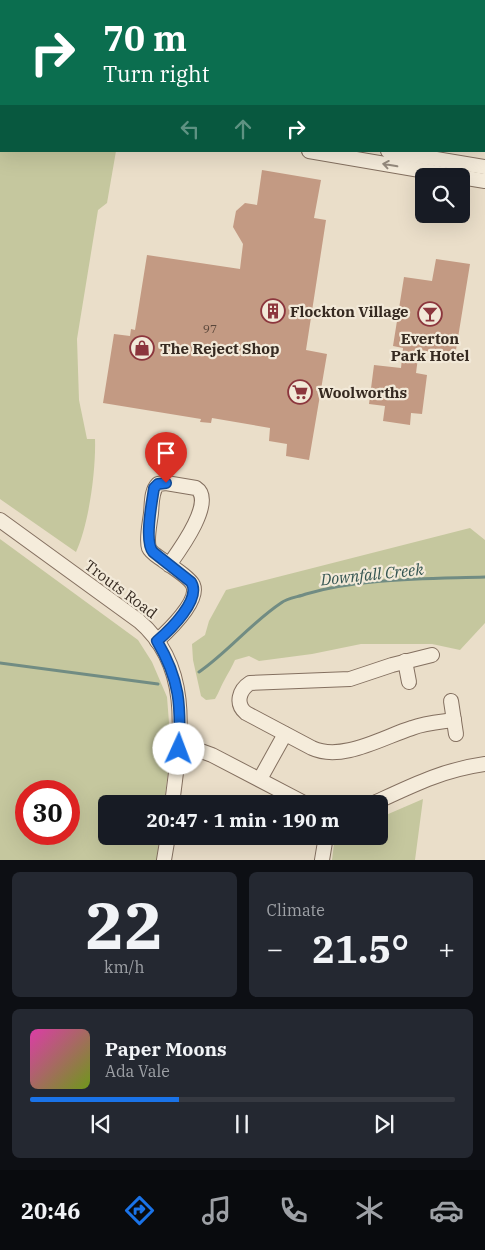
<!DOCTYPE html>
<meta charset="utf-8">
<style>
:root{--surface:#171b24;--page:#242831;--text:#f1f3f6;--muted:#9ea1a6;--line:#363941;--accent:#1a73e8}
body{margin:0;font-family:"IBM Plex Serif",serif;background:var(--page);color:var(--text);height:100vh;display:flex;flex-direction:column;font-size:19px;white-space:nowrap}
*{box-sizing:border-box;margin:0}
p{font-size:16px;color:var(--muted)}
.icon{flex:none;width:28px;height:28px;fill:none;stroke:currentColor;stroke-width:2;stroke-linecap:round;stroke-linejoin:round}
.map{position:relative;height:860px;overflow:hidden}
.sheet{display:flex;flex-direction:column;gap:12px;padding:12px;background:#0d0f14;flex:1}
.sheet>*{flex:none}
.top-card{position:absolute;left:0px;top:0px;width:485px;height:152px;box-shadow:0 5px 20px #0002;background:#0b6e4f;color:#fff;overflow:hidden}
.tools{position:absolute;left:415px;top:168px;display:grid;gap:10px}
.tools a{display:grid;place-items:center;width:55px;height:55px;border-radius:8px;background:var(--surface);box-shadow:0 5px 20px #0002;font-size:25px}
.speed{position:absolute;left:15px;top:780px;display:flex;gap:10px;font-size:25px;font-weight:700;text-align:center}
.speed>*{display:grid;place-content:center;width:65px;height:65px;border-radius:50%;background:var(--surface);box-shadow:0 5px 20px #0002;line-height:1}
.speed .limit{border:8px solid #d22;background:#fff;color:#111}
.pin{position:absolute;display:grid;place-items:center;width:42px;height:42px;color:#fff;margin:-51px -21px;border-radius:50% 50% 50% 0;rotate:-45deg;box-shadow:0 0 5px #0007}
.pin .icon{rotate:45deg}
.me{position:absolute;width:55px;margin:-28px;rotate:2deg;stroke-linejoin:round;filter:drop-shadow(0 0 4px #0008)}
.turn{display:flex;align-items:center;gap:18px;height:105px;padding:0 20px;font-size:22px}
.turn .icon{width:65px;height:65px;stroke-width:2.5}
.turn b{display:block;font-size:35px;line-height:42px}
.lanes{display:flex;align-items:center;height:48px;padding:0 20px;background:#0003;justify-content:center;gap:25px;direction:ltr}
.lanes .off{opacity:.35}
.big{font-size:38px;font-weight:700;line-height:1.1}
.sheet .tile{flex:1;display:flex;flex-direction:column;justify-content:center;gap:8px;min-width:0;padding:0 18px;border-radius:8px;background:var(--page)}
.sheet .dial{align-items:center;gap:0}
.dial b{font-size:65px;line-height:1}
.song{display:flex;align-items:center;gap:15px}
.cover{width:60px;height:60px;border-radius:8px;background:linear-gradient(135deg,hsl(320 70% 55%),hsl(80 70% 35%))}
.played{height:5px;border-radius:2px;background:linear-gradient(90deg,var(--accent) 35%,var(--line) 35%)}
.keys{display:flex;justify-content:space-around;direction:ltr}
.heat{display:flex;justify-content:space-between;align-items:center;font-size:28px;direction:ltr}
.sheet .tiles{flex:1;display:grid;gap:12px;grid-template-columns:1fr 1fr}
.tile:last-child{grid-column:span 2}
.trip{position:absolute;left:98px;top:795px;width:290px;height:50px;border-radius:8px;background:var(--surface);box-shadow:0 5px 20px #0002;font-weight:700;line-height:50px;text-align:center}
.dock{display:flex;height:80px;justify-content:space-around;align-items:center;background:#090b0e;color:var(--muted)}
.dock .icon{width:35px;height:35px}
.dock .selected{color:var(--accent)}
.dock b{font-size:22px;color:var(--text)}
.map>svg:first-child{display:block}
</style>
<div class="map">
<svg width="485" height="860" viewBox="0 0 485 860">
<rect width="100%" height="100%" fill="#eadec9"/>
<g fill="#c5c79e" fill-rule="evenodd">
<path d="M5,0h149l-150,1z"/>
<path d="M0,121l1,30h115l-9,52 -9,7 -21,129 2,61 8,39h8c1,31 -6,85 -19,113l-76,-53z"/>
<path d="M470,528l15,12v83l-25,27 -28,-6h-71l-49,10 -53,7 -10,-5 -14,4c-3,7 -7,13 -10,19 -4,7 -6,13 -10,20l-9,1 -5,-4 -8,-36 -1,-16 13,-9 4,-14 17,-31z"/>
<path d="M0,539l138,101 14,22 15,35 4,51 -7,56h-58v32h54l-3,24h-157zM69,791v43h-43v-43z"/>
<path d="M423,799l-8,61h-83l3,-24h44v-18z"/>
</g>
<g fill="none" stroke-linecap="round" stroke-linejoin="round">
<g stroke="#718c83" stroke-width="3">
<path d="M0,663l158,21"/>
<path d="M199,672c29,-20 52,-49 82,-69 6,-5 17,-6 25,-9 55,-16 121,-15 179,-17"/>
</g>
</g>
<g fill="#c39a83">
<path d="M262,170l59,10 -7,38 12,2 -20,130 21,4 -18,106 -23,-4 1,-12 -18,-3 1,-13 -58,-10 -1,5 -11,-1 1,-3 -98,-16 11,-69 16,2 1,-7 4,1 12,-75 93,14 3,-25 -10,-17 3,-16 9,-8 12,2z"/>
<path d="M436,259l34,5 -15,92 -36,-6 -3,23 11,2 -5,39 -11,-1 -1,12 -27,-4 2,-15 -16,-2 5,-39 27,3 2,-20 -10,-2 11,-69 28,4z"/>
</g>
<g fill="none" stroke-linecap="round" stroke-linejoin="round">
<g stroke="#847060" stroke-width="16">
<g id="minor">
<path d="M222,1v-1"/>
<path d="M272,1l1,-1"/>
<path d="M469,1l2,-1"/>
<path d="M0,97h1"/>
<path d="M309,151l146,25"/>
<path d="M388,151l97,16"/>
<path d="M461,177l24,4"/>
<path d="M0,520l139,101c55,47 41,119 33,183"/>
<path d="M157,641c11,-10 43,-40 36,-56 -3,-7 -22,-19 -29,-24 -5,-4 -13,-8 -15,-13 -3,-9 1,-25 2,-35 1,-9 0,-22 7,-29l8,-1 30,5c20,13 -17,63 -27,77"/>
<path d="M432,655l-40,10 -42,14 -100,4c-11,7 -15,21 -4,30l66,35c30,14 71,-11 100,-20 13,-5 28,-6 42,-8"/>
<path d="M405,661l4,21"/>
<path d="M451,701l5,33"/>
<path d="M179,749l22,2 11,4 94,49"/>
<path d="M260,779l25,-45"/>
<path d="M372,804c39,-18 70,-34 113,-40"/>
<path d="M164,860l4,-24"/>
<path d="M322,860l4,-24"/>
</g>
</g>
<use href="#minor" stroke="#f5ecdb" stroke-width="14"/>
</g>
<defs><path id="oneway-shaft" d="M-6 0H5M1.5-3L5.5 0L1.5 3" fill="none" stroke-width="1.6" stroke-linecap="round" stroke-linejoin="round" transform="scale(1.25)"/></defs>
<use stroke="#968b7e" href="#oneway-shaft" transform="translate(390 165) rotate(-170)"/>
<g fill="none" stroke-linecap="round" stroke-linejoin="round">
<g stroke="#114b97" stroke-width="12">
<path id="route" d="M166,483l-8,1 -4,4c-2,13 -10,54 -1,64l38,30c11,17 -21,48 -34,59 23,39 24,64 22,108"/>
</g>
<use href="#route" stroke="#1a73e8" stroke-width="9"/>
</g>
<defs>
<g id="building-ring" transform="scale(1.25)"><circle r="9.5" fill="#f2e9d8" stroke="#8c363d" stroke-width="1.5"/><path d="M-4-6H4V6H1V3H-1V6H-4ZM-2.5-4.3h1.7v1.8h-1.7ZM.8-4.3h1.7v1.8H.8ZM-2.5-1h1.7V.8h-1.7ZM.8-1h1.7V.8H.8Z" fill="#8c363d"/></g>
<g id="bar-ring" transform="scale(1.25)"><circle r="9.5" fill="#f2e9d8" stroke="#8c363d" stroke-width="1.5"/><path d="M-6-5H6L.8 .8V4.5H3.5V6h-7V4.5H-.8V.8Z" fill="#8c363d"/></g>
<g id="shop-ring" transform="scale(1.25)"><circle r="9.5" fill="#f2e9d8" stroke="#8c363d" stroke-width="1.5"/><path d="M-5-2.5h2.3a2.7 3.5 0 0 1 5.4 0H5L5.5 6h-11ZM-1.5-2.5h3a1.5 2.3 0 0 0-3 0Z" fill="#8c363d"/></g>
<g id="supermarket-ring" transform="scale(1.25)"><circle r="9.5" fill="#f2e9d8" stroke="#8c363d" stroke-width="1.5"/><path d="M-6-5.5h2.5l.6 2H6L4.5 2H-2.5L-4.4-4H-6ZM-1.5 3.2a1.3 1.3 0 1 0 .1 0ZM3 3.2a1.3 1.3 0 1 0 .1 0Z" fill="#8c363d"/></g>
</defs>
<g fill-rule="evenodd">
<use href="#building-ring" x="273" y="311"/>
<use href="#bar-ring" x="430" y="314"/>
<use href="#shop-ring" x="142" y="348"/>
<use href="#supermarket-ring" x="300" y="392"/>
</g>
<g text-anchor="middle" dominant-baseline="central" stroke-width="4.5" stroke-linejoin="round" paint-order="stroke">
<g font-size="12" fill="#59463a">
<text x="210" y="328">97</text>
</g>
<g font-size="15" font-weight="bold" fill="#362a21" stroke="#f2e9d8" text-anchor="start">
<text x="290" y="311">Flockton Village</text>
<text x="430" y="338" text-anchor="middle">Everton<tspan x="430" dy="17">Park Hotel</tspan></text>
<text x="160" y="348">The Reject Shop</text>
<text x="318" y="392">Woolworths</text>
</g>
<g font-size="15" fill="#362a21" stroke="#f2e9d8">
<text transform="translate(121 589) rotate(37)">Trouts Road</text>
</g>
<g font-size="16" font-style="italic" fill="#335450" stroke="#f2e9d8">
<text transform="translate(372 574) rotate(-6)">Downfall Creek</text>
</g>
</g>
</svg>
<div class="tools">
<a><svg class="icon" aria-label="search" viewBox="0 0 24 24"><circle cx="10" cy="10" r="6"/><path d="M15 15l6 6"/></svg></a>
</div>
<div class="speed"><div class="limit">30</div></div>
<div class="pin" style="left:166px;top:483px;background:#d93025"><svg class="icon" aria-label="arrive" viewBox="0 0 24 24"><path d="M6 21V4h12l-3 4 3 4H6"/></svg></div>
<svg class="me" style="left:179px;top:749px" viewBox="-20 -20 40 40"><circle r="19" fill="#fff"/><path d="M0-13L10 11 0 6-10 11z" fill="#1a73e8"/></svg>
<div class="trip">20:47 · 1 min · 190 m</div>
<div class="top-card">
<div class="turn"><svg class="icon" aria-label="right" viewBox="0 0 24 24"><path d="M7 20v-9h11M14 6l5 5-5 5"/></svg><div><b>70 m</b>Turn right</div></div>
<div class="lanes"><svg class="icon off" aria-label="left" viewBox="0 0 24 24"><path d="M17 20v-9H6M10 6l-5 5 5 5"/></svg><svg class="icon off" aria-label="ahead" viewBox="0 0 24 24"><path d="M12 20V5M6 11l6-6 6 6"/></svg><svg class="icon" aria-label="right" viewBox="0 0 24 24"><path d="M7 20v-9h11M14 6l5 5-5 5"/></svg></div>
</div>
</div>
<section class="sheet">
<div class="tiles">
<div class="tile dial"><b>22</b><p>km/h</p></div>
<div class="tile"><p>Climate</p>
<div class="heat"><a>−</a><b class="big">21.5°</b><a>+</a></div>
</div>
<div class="tile">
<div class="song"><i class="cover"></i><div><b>Paper Moons</b><p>Ada Vale</p></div></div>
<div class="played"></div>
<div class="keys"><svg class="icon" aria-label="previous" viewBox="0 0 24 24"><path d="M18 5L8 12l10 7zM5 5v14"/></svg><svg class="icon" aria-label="pause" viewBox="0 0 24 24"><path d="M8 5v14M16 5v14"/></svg><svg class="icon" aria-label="next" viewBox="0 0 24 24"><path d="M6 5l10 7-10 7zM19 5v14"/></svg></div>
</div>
</div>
</section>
<nav class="dock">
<b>20:46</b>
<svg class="icon selected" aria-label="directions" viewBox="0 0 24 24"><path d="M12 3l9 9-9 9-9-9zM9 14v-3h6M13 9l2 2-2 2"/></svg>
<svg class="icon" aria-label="music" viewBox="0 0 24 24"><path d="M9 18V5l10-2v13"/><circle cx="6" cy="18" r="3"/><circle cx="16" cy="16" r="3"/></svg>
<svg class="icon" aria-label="phone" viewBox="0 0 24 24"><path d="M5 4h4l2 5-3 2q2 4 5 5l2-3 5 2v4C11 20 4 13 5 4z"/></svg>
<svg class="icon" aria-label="climate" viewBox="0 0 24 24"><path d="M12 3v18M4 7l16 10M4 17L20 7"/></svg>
<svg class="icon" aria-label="car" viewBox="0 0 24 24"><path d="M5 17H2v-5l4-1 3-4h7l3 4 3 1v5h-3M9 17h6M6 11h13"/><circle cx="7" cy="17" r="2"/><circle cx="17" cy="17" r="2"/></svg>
</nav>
